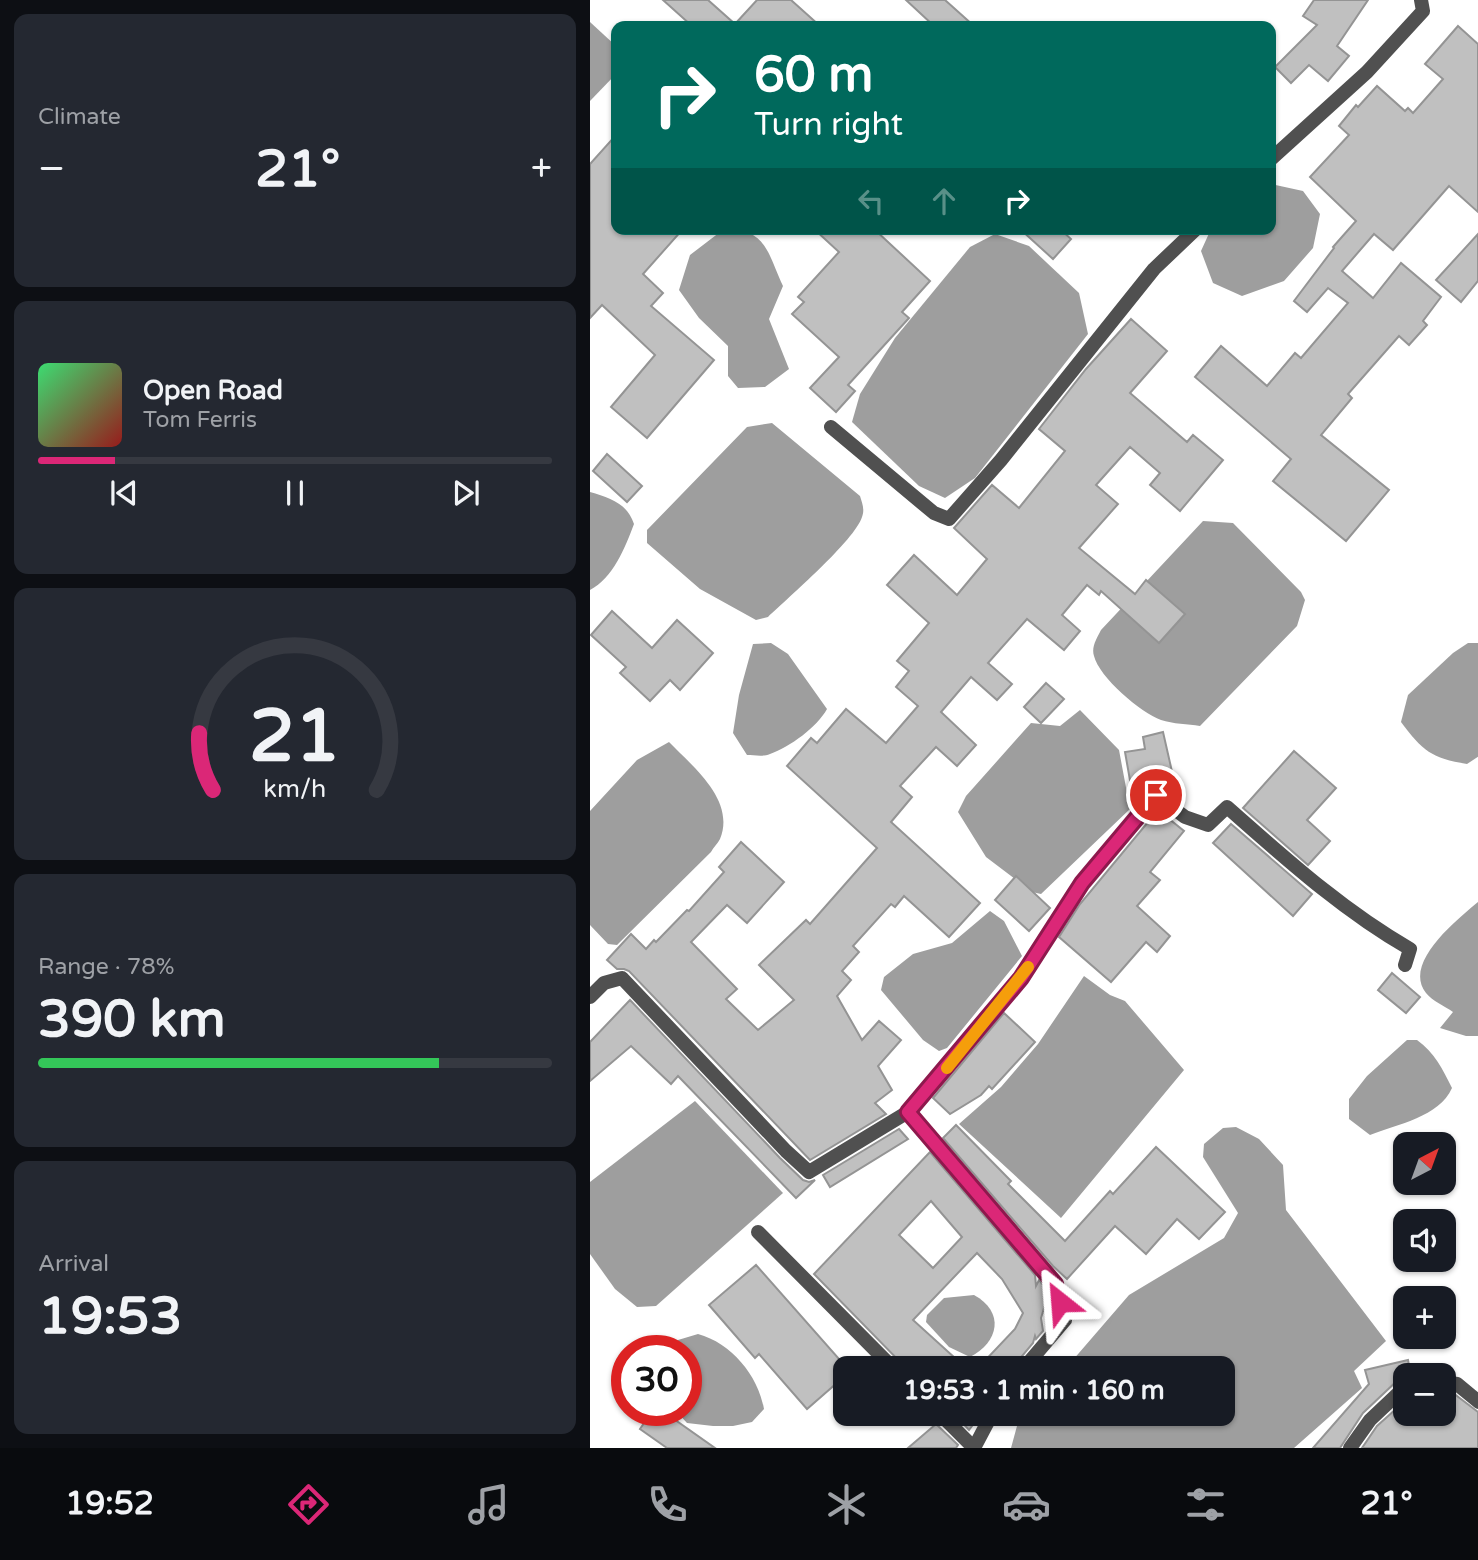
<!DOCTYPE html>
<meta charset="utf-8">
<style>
:root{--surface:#171b24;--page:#242831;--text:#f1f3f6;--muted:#9ea1a6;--line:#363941;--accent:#db2777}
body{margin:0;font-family:"Varela Round",sans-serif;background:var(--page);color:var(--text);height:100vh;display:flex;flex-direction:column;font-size:26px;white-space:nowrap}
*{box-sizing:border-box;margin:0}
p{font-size:23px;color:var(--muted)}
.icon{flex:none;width:38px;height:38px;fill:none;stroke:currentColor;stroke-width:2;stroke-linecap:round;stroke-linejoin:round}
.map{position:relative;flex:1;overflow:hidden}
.panel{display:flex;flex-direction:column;gap:14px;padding:14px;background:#0d0f14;width:590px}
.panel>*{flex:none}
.banner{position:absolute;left:21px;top:21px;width:665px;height:214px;border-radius:14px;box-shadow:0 2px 5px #0004;background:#00695c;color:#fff;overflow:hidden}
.needle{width:46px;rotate:41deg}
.controls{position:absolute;left:803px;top:1132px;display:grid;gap:14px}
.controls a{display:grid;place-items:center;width:63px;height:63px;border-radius:14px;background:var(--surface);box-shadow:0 2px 5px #0004;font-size:35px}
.speed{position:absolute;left:21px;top:1335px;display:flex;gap:14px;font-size:35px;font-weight:700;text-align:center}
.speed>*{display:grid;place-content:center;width:91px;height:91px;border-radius:50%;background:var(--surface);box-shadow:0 2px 5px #0004;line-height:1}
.speed .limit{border:10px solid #d22;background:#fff;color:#111}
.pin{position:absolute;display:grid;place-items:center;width:60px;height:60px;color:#fff;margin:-30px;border:4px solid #fff;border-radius:50%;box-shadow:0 2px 7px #0007}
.me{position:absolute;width:77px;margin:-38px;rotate:332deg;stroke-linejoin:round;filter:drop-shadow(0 0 5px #0008)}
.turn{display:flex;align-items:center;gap:24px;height:147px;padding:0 28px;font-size:32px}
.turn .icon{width:91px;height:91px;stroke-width:2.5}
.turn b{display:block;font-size:49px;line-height:60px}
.lanes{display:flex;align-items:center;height:66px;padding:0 28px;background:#0003;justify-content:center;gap:35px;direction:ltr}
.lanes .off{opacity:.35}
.big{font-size:52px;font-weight:800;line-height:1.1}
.panel .tile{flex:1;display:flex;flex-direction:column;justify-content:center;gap:10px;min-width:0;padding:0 24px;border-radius:14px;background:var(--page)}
.panel .dial{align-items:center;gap:0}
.dial svg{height:182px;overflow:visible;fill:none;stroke:var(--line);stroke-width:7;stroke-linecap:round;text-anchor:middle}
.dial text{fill:var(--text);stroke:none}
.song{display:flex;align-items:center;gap:21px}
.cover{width:84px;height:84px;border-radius:10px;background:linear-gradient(135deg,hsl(140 70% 55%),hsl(0 70% 35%))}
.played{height:7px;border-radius:4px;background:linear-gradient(90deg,var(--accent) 15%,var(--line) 15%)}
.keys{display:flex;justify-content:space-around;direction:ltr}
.heat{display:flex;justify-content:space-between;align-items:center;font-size:38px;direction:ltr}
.charge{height:10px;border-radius:5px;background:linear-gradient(90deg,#34c759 78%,var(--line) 0)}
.trip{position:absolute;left:243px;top:1356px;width:402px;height:70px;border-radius:14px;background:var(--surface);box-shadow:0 2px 5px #0004;font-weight:800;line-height:70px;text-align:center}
.dock{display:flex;height:112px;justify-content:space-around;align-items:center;background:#090b0e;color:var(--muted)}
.dock .icon{width:49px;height:49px}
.dock .active{color:var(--accent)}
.dock b{font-size:32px;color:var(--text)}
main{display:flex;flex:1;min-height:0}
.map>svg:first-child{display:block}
</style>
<main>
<section class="panel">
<div class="tile"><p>Climate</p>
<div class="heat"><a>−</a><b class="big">21°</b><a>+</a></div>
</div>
<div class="tile">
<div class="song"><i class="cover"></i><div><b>Open Road</b><p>Tom Ferris</p></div></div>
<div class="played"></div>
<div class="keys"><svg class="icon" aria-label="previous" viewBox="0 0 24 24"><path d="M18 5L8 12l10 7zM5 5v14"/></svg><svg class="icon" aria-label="pause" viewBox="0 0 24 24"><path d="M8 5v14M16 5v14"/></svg><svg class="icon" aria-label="next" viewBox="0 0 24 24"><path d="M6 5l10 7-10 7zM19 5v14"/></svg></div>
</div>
<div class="tile dial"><svg viewBox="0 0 100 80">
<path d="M14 69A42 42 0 1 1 86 69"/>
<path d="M14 69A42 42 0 0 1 8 44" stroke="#db2777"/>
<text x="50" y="56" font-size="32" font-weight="700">21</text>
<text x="50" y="72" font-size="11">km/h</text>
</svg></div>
<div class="tile"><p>Range · 78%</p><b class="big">390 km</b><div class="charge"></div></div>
<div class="tile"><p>Arrival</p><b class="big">19:53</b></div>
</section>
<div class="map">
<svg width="889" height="1448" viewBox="0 0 889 1448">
<rect width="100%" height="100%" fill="#fff"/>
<g fill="#9e9e9e">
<path d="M0,22l26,24v28l-26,27z"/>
<path d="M681,184l32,7 17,23 -7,34 -29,33 -42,15 -29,-13 -12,-32 10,-22h60z"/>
<path d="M134,229c43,0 43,23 59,57l-14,33 20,50 -24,18 -27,1 -10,-12v-30l-29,-28 -20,-28 11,-35z"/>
<path d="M405,234l34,12 50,47 9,41 -113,144 -30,20 -26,-12 -67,-64 8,-28 35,-56 75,-91z"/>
<path d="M182,423l88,73c2,7 5,13 2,21 -7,23 -74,81 -94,100l-12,3 -56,-31 -53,-46v-13l100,-103z"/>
<path d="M0,492c20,6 37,11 44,32 -9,24 -21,54 -44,66z"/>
<path d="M613,521l30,2 68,69 4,8 -8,26 -97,100c-12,-2 -27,-2 -39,-6 -20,-7 -62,-43 -67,-64 -3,-9 3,-18 7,-26z"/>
<path d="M181,643l17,11 39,55c-10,18 -37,38 -57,45 -7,3 -16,1 -23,1l-14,-22 6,-38 14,-51z"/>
<path d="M878,643h10l1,113 -12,8c-36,-6 -44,-13 -66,-42l7,-27 45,-42z"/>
<path d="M490,710l39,40 11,59 -89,85 -9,-2 -46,-35 -28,-45 8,-16 65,-73 29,3z"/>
<path d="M79,742c23,24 67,58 51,97 -2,4 -7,9 -9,13l-94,93 -9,-1 -18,-19v-114l47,-51z"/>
<path d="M888,902v134h-12l-26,-8 13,-16c-8,-6 -21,-11 -27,-19 -24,-30 32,-74 52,-91z"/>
<path d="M400,911l14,10 18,35 -75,92 -8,3 -16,-11 -42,-50 3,-13 29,-23 39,-11z"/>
<path d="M494,976l26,19 15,6 59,69 -123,148 -102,-94 42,-37 37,-43z"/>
<path d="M817,1040h10c18,13 25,28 35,48 -13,29 -54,36 -82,47l-21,-16v-20l18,-23z"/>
<path d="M105,1101l88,92 -127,113 -19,1 -22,-18 -25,-35v-72z"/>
<path d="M646,1127l23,12 24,26 3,45 100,131 -32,30 8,17 -68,60h-283l6,-22 10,-12h197v-46h-158l63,-73 95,-57 14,-25 -35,-56 1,-13 19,-16z"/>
<path d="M384,1295c31,17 25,47 -4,62l-21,-10 -23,-25 1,-7 17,-17z"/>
<path d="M108,1334c33,9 60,41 66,75l-12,13 -19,4h-20l-26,-3 -11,-12 10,-1v-59h-18l10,-11z"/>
</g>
<g fill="#c0c0c0" stroke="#949494" stroke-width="2" fill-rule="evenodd">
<path d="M73,0h45l27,24 22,-24h34l29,26h-128z"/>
<path d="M316,0h39l29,26h-40z"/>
<path d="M724,0h54l-31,46 12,10 -21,25 -19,-16 -18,18 -16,-16 42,-42 -14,-9z"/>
<path d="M868,26l20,18v168l-29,-26 -56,64 -19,-16 -32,37 31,27 28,-35 40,34 -18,24 4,4 -18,20 -10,-9 -51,58 4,4 -31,37 68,55 -43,51 -73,-60 18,-22 -96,-82 26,-31 46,40 28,-33 6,5 47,-55 -20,-15 -21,24 -13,-11 40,-53 -1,-1 23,-26 -46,-44 39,-42 -10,-9 17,-21 2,2 19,-21 28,25 3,-3 5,5 30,-34 -18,-15z"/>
<path d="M26,135v94h67l-40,45 20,19 -12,13 63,54 -67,78 -36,-31 44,-52 -53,-50 -12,13v-154z"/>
<path d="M224,229h60l56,52 -28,31 7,6 -61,67 7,6 -19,21 -26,-24 29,-31 -47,-43 12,-12 -6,-5 41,-45z"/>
<path d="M430,229h40l11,10 -18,20z"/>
<path d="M888,234v47l-17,21 -25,-22z"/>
<path d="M541,319l36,32 -37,42 57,49 6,-7 30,25 -43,51 -30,-26 10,-12 -30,-26 -34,38 22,19 -39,44 56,46 11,-14 39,34 -26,29 -58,-52 -2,4 -12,-10 -25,30 18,16 -16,19 -37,-31 -39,44 24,21 -15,16 -26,-23 -30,35 35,33 -19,21 -21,-19 -36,39 12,11 -21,25 89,81 -31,34 -45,-41 -9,11 -4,-3 -38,42 6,6 -17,19 9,9 -14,16 25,44 17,-19 22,19 -23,26 14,24 -17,13 11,11 -76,46 -181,-189 -5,-2h-7l-10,-9 24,-26 15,15 8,-9 2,2 31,-32 2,1 35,-39 -5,-5 22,-25 43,40 -37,41 -20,-18 -36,37 46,47 -11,10 32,31 36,-30 -35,-35 47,-45 4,4 67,-76 -90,-82 24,-28 6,5 29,-34 40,34 32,-37 -22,-19 13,-16 -12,-10 32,-38 -42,-38 27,-30 43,40 30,-36 -33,-31 38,-43 27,23 46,-57 -26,-22 47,-60z"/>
<path d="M17,454l35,32 -15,16 -34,-31z"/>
<path d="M22,611l40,37 25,-28 36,33 -33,37 -10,-10 -20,21 -30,-28 6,-6 -35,-32z"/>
<path d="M456,683l18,16 -23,24 -17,-16z"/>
<path d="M573,732l10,44 -42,10 -6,-34 20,-3 -2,-12z"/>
<path d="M704,751l42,37 -29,32 23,21 -22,24 -65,-57z"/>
<path d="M568,810l26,21 -34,41 10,8 -23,26 33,30 -13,16 -11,-10 -35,40 -52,-45 21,-33z"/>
<path d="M641,824l81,70 -19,22 -80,-73z"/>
<path d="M426,876l34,32 -21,23 -34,-31z"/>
<path d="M802,973l28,24 -14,16 -28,-23z"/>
<path d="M40,1000l150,158 23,22 6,2 6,-2 -19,18 -118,-122 -7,8 -40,-38 -41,35v-39z"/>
<path d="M414,1013l31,29 -43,47 -3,-3 -8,9 -31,19 -17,-16z"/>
<path d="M366,1125l55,56 -3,3 57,57 45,-50 3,3 43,-47 69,65 -26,27 -22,-20 -31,35 -31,-28 -48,53 -14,-13 -110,-128z"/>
<path d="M309,1129l9,10 -78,48 -7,-12z"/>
<path d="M340,1152l105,123 1,11 3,-6 7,9 2,6 -7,23 2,13 -7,8 -1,-3 -2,7 -16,19 -3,6h-36l37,-39 8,-16 -21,-34 -25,-26 -64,67 53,48h-60l-92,-94zM341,1201l31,36 -29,31 -34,-33z"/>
<path d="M166,1265l91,103 -1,7 -39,34 -48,-55 -4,4 -46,-53z"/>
<path d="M818,1360l3,16 -12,3 -36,34 -23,35h-27l56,-64 -4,-14z"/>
<path d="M854,1392l9,1 25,19v36h-116l15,-22 29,-26v14h38z"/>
<path d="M63,1410h8l54,38h-48l-27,-19z"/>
<path d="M364,1414h27l-12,16z"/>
<path d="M346,1424l22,21 -2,3h-48z"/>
</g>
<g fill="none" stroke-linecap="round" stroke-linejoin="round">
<g stroke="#505050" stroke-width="14">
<path d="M681,159l96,-87 56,-61 -2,-11"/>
<path d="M241,427l103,86 15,6 52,-59 153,-191 42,-40"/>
<path d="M0,997l14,-14 18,-5 164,173 23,21 99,-60 113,-134 61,-95 74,-88 29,22 23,8 19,-18c58,51 115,103 183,142l-5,16"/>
<path d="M318,1112l147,172 10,36 -41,48"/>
<path d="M168,1232l135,136"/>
<path d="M854,1382l13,2 22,18"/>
<path d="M350,1414l33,33"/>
<path d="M384,1448l18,-34"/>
<path d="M760,1448l20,-28 36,-34"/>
</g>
</g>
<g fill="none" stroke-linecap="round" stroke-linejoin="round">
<g stroke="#8e194d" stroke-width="18">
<path id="route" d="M470,1302l-5,-18 -147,-172 113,-134 61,-95 74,-88"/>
</g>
<use href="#route" stroke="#db2777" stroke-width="12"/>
<path stroke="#f59e0b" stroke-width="12" d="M357,1068l81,-101"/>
</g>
</svg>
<div class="controls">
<a><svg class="needle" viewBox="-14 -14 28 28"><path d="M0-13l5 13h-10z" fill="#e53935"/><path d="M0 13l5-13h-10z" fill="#9ea1a6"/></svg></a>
<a><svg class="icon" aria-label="sound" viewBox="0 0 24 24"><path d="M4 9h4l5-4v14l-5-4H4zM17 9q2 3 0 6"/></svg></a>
<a>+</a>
<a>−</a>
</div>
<div class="speed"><div class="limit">30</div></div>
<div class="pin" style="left:566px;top:795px;background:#d93025"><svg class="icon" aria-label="arrive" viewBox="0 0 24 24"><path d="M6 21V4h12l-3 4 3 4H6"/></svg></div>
<svg class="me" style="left:470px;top:1302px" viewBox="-20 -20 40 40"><path d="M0-17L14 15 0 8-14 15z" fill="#db2777" stroke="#fff" stroke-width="4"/></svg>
<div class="trip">19:53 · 1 min · 160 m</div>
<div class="banner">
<div class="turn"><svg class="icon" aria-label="right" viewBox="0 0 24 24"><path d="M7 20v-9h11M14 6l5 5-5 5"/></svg><div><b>60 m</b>Turn right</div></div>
<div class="lanes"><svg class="icon off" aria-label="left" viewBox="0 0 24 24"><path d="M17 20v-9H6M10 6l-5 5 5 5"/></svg><svg class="icon off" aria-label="ahead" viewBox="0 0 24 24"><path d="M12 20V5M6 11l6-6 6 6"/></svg><svg class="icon" aria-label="right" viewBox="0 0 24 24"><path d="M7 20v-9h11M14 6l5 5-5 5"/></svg></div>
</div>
</div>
</main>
<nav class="dock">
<b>19:52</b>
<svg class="icon active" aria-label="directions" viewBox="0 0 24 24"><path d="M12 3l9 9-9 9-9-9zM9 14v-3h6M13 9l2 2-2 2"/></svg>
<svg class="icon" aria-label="music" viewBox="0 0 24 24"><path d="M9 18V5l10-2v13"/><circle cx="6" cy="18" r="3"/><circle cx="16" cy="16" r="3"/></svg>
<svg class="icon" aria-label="phone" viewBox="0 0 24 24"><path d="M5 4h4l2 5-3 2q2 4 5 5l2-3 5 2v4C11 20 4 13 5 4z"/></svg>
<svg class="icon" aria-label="climate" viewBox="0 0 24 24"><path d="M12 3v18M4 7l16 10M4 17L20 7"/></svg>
<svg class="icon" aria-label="car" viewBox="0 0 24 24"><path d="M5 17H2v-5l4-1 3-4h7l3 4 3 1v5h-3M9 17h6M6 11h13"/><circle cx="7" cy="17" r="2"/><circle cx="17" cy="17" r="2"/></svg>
<svg class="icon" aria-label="filters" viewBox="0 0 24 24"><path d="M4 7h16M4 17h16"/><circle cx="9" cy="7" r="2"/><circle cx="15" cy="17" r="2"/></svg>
<b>21°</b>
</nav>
